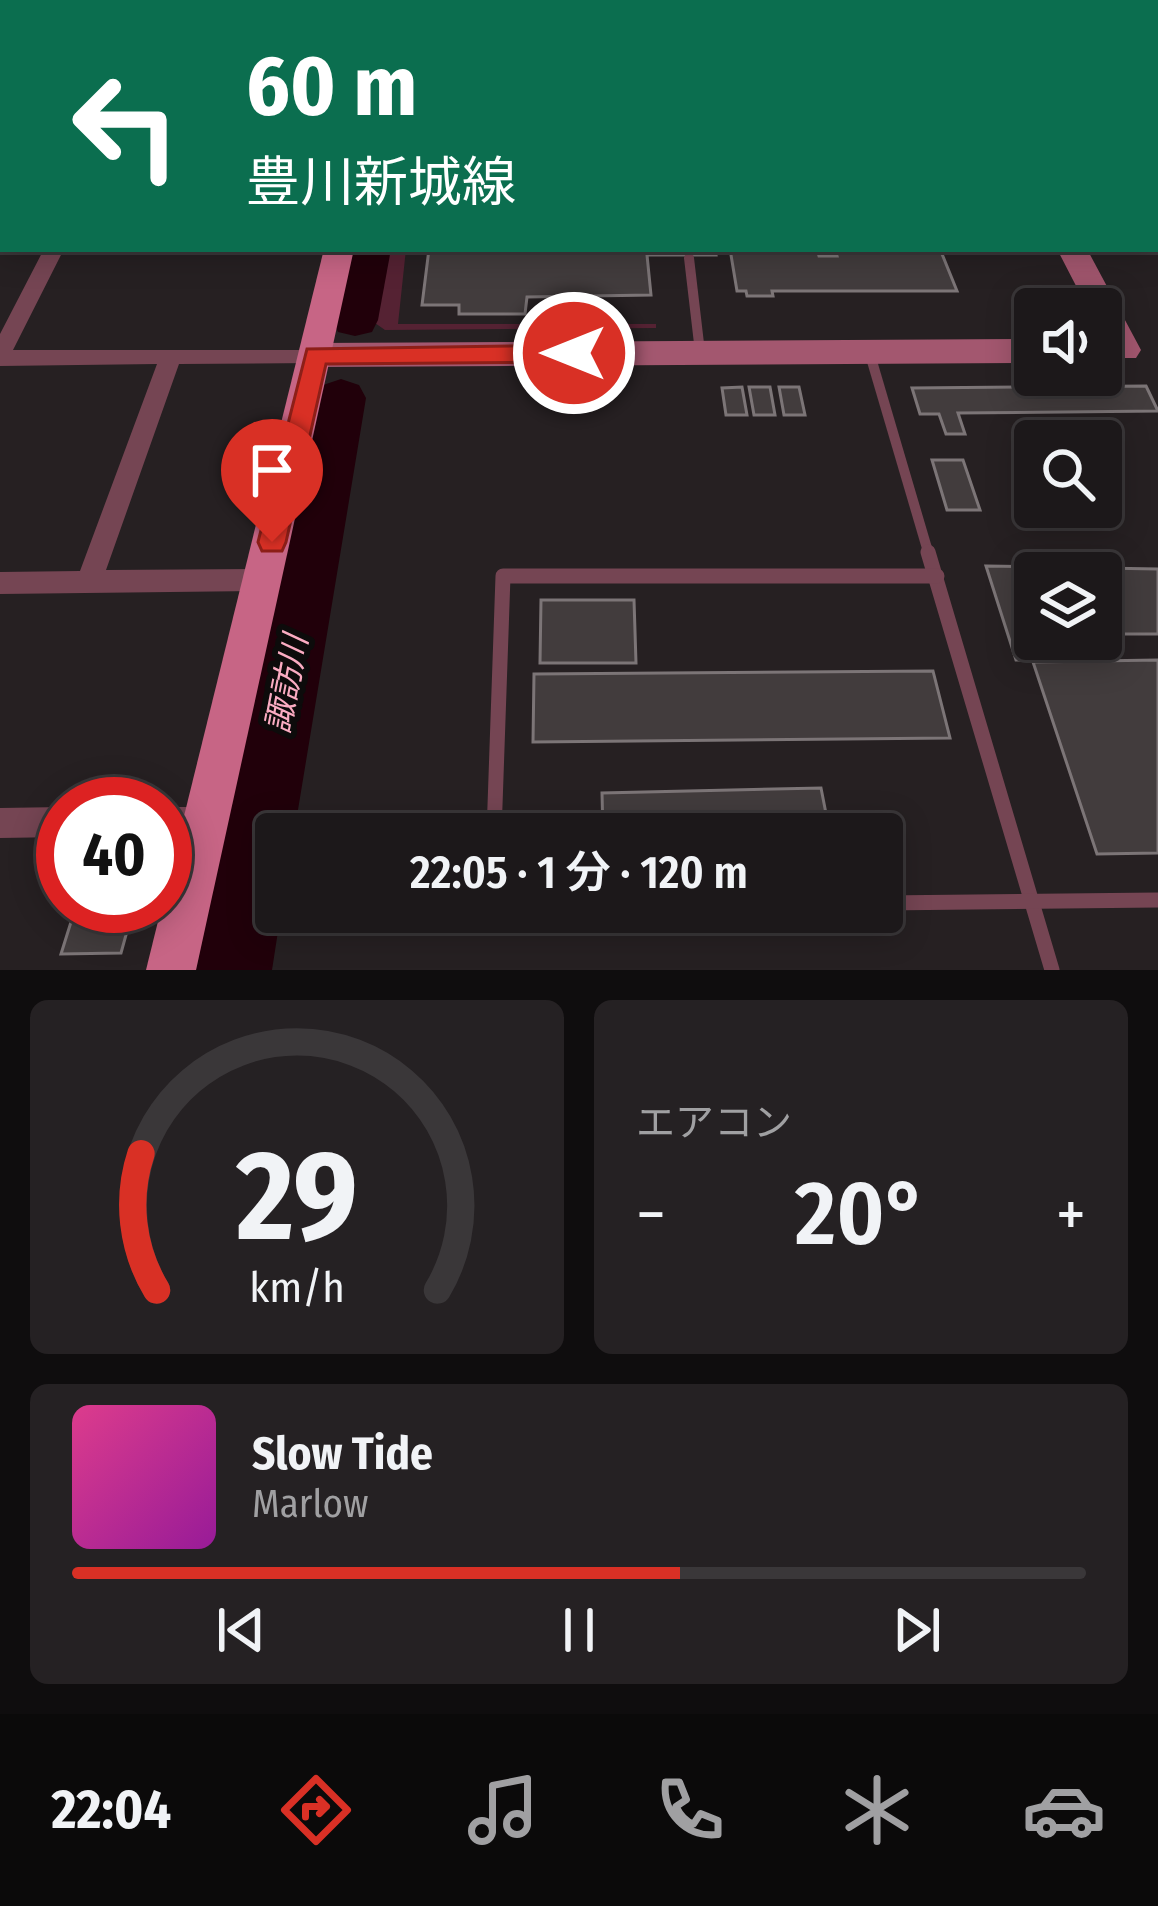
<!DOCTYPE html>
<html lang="ja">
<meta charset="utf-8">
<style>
:root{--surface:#1c181a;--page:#252123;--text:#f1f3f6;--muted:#a0a0a2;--line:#3a3739;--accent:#d93025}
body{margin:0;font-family:"Fira Sans Condensed","Noto Sans JP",sans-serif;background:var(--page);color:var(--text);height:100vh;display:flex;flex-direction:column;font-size:45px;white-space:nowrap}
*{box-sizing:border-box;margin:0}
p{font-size:39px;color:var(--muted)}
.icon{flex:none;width:66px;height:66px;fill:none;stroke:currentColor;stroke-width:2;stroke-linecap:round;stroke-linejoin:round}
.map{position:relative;height:970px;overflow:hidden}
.panel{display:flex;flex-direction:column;gap:30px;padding:30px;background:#0f0d0e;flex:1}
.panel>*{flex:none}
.hud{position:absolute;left:0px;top:0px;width:1158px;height:252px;box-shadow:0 6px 30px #0003,0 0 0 3px var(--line);background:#0b6e4f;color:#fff;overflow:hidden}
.tools{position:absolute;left:1014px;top:288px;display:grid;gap:24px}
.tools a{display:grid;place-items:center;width:108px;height:108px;border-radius:12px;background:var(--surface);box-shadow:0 6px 30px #0003,0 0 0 3px var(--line);font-size:60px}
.speed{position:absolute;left:36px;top:777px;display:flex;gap:24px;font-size:60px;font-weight:700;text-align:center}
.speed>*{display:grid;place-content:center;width:156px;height:156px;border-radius:50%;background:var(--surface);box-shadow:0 6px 30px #0003,0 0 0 3px var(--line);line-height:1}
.speed .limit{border:18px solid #d22;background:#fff;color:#111}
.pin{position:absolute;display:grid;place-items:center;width:102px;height:102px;color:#fff;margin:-123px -51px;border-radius:50% 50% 50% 0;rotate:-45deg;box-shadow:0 0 12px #0007}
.pin .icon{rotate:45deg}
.me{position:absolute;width:132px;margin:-66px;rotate:270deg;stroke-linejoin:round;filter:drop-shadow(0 0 9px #0008)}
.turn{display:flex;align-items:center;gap:42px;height:252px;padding:0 48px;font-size:54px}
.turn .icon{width:156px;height:156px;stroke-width:2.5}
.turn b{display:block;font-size:84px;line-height:102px}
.big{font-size:90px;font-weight:600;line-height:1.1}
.panel .widget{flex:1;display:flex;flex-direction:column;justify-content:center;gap:18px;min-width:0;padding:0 42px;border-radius:18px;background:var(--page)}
.panel .dial{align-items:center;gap:0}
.dial svg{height:312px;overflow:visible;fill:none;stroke:var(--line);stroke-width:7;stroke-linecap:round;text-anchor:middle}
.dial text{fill:var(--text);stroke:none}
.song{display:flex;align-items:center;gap:36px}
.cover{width:144px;height:144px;border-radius:18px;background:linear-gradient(135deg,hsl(330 70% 55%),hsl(300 70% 35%))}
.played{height:12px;border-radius:6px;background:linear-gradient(90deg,var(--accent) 60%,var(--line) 60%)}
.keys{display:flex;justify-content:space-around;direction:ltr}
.heat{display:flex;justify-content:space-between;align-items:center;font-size:66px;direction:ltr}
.panel .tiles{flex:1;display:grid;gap:30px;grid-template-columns:1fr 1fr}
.widget:last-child{grid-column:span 2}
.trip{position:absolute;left:255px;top:813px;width:648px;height:120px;border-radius:12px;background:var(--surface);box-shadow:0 6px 30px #0003,0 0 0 3px var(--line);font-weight:600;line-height:120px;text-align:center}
.menu{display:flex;height:192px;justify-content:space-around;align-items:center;background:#0b0a0a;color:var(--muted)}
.menu .icon{width:84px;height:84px}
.menu .current{color:var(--accent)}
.menu b{font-size:54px;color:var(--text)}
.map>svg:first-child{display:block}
</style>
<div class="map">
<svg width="1158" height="970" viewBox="0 0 1158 970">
<rect width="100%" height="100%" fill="#262022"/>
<path fill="#523" d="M377,249h29l-8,75h258v4l-271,2 -20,-14z"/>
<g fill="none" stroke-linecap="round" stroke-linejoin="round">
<g fill="#21000a" fill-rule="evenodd">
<rect x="400" y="0" width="32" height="3"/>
<path d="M347,249h44l-13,71 -6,12 -17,4 -17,-4 -6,-12z"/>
<path d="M341,379l18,6 7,13 -72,436h-18v78h5l-9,58h-76l120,-572 7,-13z"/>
</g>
</g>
<g fill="#423c3d" stroke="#7c7577" stroke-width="3">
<path d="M726,0h150l1,3h-150z"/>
<path d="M429,249h286l1,6h-69l4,40 -124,2 -2,17h-66v-9h-37z"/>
<path d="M730,249h87l2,7h18l-2,-7h105l17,42h-185l1,5h-26l-1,-5h-9z"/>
<path d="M1146,386l12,25 -200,2 7,21h-19l-7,-20h-19l-8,-26z"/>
<path d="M742,387l5,28h-21l-4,-27z"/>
<path d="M749,387h21l5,28h-21z"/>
<path d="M779,387h20l6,28h-21z"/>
<path d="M932,460h31l17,50h-33z"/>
<path d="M986,566l172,3v65h-57v-61h-66v66h43l8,21h-70z"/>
<path d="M541,600h93l2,63h-96z"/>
<path d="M1158,660v193l-61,1 -64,-192z"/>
<path d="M933,671l17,67 -417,4 1,-68z"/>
<path d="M821,788l9,46h-227l-1,-41z"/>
<path d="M76,906h58l-13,47 -60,1z"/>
</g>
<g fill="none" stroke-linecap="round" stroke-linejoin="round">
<g stroke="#754553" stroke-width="10">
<path d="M689,258l11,94"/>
<path d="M869,351l60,204"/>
</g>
<g stroke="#754553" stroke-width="15">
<path d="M928,552l124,418"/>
<path d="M494,834l9,-258h434"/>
<path d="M882,903l276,-3"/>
</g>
<g fill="#754553" fill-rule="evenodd">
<rect x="0" y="37" width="3" height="10"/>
<rect x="0" y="170" width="3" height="10"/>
<path d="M44,249h20l-51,101h310l3,5 -11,8 -136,1 -73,206 157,-1 9,3 4,8 -4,8 -9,3 -263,3v-22l80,-1 77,-207 -157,2v-32z"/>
<path d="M63,807v30l-63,1v-30z"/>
<path d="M165,807h37l11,4 4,11 -4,11 -11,4h-37z"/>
</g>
<g fill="#a3576f" fill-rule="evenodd">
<path d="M931,0h22l2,3h-22z"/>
<path d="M1057,249h30l54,101 -5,8h-22l-13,-24v-25h-13z"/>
<path d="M1035,339v24l-720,4 -11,-4 -5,-8 5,-8 11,-4z"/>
</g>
<g fill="#c76585" fill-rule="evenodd">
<path d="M384,0h22l-23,3z"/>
<path d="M324,249h30l-158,721h-50z"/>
</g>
</g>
<path fill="#d93025" stroke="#8d1f18" stroke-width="3" d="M574,345l12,8 -12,9 -248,2 -40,178 -4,9h-20l-4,-9 49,-193z"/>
<g text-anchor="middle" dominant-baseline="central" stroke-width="12" stroke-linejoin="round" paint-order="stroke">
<g font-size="33" font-style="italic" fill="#fbacc2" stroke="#0d0b0b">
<text transform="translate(287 684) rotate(-79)">諏訪川</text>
</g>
</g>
</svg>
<div class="tools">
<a><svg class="icon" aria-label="sound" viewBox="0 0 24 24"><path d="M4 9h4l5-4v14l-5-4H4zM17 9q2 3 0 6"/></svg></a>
<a><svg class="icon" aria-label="search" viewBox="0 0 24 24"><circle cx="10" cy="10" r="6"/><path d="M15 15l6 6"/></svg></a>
<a><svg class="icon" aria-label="layers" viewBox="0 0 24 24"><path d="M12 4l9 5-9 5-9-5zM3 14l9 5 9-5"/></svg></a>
</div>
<div class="speed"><div class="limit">40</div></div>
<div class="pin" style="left:272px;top:542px;background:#d93025"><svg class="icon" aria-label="arrive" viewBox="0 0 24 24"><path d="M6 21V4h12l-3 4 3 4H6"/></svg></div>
<svg class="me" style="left:574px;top:353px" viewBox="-20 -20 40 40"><circle r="17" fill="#d93025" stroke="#fff" stroke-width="3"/><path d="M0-11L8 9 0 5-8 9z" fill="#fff"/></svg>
<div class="trip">22:05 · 1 分 · 120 m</div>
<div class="hud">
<div class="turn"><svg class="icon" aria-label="left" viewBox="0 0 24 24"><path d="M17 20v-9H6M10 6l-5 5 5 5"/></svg><div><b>60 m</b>豊川新城線</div></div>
</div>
</div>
<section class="panel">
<div class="tiles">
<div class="widget dial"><svg viewBox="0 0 100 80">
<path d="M14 69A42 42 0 1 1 86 69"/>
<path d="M14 69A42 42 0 0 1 10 34" stroke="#d93025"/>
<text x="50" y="56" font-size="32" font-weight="700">29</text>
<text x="50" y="72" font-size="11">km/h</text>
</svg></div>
<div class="widget"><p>エアコン</p>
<div class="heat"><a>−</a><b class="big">20°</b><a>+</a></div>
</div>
<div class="widget">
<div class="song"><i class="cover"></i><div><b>Slow Tide</b><p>Marlow</p></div></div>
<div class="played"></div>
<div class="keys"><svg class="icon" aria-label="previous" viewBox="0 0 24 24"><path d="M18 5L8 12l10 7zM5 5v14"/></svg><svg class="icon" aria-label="pause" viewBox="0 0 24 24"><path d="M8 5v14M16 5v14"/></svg><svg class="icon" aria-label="next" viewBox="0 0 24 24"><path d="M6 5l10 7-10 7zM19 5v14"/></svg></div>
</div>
</div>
</section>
<nav class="menu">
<b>22:04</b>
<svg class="icon current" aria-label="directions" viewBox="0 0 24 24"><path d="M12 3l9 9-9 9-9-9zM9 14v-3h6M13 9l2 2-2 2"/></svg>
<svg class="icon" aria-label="music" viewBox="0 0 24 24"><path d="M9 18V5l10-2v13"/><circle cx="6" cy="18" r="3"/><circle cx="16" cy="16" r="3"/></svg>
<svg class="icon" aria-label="phone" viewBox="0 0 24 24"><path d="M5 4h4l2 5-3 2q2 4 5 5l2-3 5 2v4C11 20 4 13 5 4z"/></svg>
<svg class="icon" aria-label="climate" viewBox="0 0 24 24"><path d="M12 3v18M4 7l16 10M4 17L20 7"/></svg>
<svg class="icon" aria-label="car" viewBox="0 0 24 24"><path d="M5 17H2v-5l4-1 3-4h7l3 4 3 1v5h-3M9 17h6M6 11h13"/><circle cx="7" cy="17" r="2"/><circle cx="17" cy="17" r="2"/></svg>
</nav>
